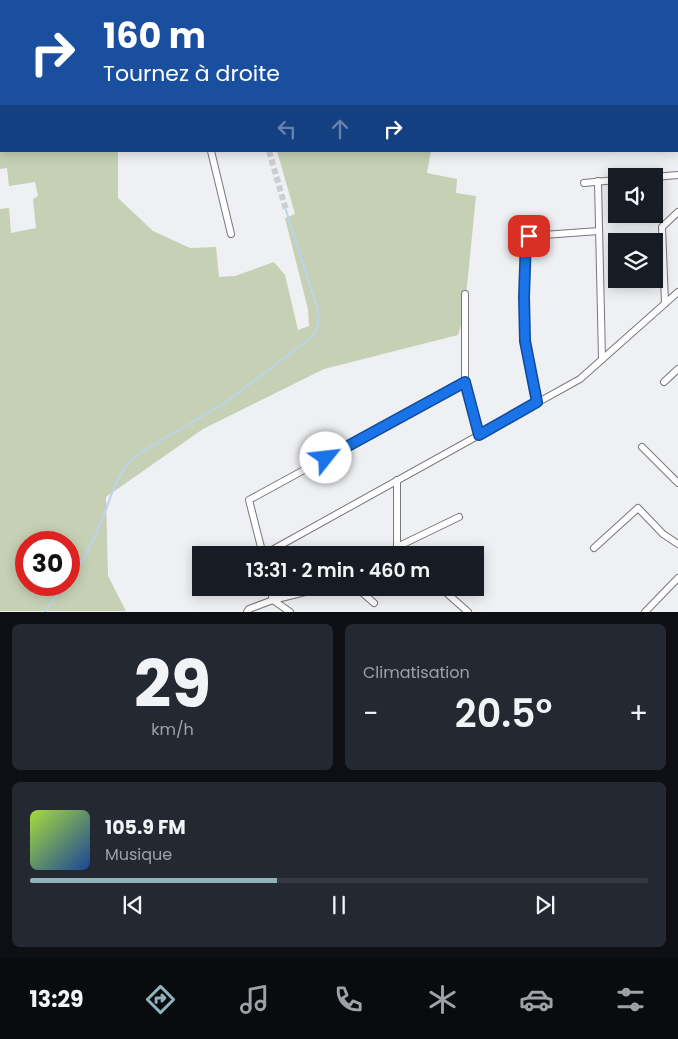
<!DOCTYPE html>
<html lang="fr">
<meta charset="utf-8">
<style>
:root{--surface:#171b24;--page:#242831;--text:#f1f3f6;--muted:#9ea1a6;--line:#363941;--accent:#90b2ba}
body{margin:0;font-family:Poppins,sans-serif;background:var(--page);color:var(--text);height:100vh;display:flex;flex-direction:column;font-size:19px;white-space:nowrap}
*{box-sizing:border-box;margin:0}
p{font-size:16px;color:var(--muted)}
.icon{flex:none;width:28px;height:28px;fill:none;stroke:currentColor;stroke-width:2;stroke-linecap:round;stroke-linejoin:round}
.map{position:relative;height:612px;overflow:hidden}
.panel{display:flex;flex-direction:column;gap:12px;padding:12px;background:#0d0f14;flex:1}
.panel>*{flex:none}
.banner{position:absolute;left:0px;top:0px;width:679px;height:152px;box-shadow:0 2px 12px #0003;background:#1a4fa0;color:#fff;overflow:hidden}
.buttons{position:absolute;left:608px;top:168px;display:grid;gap:10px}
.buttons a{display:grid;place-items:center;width:55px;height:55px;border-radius:0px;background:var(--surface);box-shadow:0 2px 12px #0003;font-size:25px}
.speed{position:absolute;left:15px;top:531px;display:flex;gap:10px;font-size:25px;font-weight:700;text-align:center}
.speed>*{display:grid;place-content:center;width:65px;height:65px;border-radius:50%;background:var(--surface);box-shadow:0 2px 12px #0003;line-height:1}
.speed .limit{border:8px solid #d22;background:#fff;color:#111}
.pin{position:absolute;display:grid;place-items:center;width:42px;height:42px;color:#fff;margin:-21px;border-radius:10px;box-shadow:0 2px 8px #0006}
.me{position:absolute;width:55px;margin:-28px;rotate:61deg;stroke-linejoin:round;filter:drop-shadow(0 0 4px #0008)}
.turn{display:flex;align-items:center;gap:18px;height:105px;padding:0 20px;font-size:22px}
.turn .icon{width:65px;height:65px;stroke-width:2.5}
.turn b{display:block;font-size:35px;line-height:42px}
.lanes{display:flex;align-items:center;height:48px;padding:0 20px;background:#0003;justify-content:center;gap:25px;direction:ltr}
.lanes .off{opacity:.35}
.big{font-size:38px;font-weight:600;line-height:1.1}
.panel .tile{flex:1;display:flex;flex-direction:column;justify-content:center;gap:8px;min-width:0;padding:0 18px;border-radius:8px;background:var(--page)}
.panel .dial{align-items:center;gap:0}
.dial b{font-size:65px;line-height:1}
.song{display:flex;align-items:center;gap:15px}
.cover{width:60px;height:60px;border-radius:8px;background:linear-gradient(135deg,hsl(80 70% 55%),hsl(220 70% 35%))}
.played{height:5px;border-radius:2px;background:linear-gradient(90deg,var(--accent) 40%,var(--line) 40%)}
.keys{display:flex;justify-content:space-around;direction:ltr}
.heat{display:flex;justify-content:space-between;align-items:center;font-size:28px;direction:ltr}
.panel .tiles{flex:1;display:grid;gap:12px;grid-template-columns:1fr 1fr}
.tile:last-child{grid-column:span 2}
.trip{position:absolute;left:192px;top:546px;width:292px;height:50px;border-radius:0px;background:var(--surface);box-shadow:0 2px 12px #0003;font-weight:600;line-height:50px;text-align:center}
.menu{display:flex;height:80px;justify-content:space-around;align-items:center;background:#090b0e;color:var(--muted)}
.menu .icon{width:35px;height:35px}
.menu .current{color:var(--accent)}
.menu b{font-size:22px;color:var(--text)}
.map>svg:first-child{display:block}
</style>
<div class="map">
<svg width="678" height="612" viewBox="0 0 678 612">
<rect width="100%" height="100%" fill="#eff0f3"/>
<g fill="#c5d0b4" fill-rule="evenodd">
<path d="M38,0h181l-6,1h-175z"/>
<path d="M4,151h114v47l35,33 37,17 26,-1 3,30 16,-1 39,-14 11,13 13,55 11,-4 -1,-17 -23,-91 10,-4 -18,-63h154l-4,22 30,6 -1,14 20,3 -12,120 -6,19 -134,34 -121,60 -97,68 2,79 18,35h-126v-402l9,-1 2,25 25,-5 -3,-29 5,-3 -3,-14 -26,4 -2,-18 -7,1v-17zM26,542h43v43h-43z"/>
</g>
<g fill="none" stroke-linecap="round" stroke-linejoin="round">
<g stroke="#bcd3ed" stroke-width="2">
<path d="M225,0v1"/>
<path d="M69,579c7,-11 16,-21 21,-33 5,-9 9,-19 13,-28 8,-22 15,-49 35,-64l87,-51 88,-67c6,-10 7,-16 4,-28l-31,-98"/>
<path d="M45,612l19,-27"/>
</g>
<path stroke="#cdced0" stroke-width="6" stroke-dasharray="6 3" stroke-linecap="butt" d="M269,151l17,59"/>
<g stroke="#77787a" stroke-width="8">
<g id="minor">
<path d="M452,0v1"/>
<path d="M607,0v1"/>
<path d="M0,133h1"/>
<path d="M211,151l20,83"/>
<path d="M654,177l24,-2"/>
<path d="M598,181l4,178"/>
<path d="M584,183l32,-3"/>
<path d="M465,294v88l14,53"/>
<path d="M665,303l-3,-76 16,-15"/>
<path d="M465,382l-216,118 14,55 317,-176 98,-87"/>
<path d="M664,382l14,-13"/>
<path d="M537,403l-12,-62 -1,-44 2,-59 3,-2 70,-5"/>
<path d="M642,447l36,36"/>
<path d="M397,480v67l9,8"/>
<path d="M594,548l44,-40 25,26 15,10"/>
<path d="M389,555l8,-8 62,-30"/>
<path d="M270,588l3,12 17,12"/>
<path d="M357,588l17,15"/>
<path d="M441,588l27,24"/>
<path d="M247,612l2,-3 24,-9 48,-12"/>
<path d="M645,612l33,-34"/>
</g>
</g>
<g stroke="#77787a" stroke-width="9">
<g id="major">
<path d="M329,1l7,-1"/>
<path d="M426,1l8,-1"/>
<path d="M0,61h1"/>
<path d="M0,78h1"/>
</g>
</g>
<use href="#minor" stroke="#fff" stroke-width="6"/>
<use href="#major" stroke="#fff" stroke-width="8"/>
<g stroke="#808082" stroke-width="4">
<g id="rail">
<path d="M376,1l7,-1"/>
<path d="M0,70h1"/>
</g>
</g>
<use href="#rail" stroke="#fff" stroke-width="2" stroke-dasharray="5.5" stroke-linecap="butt"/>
</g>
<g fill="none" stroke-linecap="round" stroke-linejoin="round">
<g stroke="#114b97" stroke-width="12">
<path id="route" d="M326,458l139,-76 14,53 58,-33 -12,-61 -1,-44 2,-59 3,-2"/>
</g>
<use href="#route" stroke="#1a73e8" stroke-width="9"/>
</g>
</svg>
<div class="buttons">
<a><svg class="icon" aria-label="sound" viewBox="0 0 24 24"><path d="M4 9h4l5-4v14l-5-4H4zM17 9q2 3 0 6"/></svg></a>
<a><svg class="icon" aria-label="layers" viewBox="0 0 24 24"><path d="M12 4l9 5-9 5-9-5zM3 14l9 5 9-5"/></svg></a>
</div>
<div class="speed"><div class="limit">30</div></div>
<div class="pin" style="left:529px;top:236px;background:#d93025"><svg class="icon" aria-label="arrive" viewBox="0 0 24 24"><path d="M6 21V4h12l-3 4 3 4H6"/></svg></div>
<svg class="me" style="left:326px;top:458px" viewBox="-20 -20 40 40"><circle r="19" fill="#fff"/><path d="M0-13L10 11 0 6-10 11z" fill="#1a73e8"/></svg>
<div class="trip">13:31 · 2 min · 460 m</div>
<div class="banner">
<div class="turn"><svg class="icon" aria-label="right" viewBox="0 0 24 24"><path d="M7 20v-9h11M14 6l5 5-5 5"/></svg><div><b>160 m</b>Tournez à droite</div></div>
<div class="lanes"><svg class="icon off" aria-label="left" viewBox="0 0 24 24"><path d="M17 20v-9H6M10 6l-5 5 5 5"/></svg><svg class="icon off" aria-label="ahead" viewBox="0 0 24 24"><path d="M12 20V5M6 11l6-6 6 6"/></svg><svg class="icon" aria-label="right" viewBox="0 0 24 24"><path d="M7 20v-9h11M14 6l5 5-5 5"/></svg></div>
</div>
</div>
<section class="panel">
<div class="tiles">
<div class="tile dial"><b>29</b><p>km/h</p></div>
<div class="tile"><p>Climatisation</p>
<div class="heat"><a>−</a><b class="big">20.5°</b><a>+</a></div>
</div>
<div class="tile">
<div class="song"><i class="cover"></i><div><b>105.9 FM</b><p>Musique</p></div></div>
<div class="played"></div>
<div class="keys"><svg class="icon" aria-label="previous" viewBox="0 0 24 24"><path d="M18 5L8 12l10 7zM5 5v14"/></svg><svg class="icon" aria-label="pause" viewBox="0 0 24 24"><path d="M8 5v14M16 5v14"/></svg><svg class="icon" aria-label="next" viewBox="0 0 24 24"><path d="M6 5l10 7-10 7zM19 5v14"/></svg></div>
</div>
</div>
</section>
<nav class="menu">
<b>13:29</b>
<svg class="icon current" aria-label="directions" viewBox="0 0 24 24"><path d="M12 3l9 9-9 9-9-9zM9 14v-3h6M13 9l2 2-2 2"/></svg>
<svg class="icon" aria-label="music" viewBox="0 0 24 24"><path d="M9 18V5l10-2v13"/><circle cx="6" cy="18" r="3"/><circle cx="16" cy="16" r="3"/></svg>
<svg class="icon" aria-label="phone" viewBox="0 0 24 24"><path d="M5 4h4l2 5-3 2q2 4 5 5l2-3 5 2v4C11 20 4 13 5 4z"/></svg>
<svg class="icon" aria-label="climate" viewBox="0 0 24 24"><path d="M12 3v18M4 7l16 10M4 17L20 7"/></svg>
<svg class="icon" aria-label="car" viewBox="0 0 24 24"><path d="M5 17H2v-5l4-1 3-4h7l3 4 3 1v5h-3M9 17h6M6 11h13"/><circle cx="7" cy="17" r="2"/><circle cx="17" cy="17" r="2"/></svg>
<svg class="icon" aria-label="filters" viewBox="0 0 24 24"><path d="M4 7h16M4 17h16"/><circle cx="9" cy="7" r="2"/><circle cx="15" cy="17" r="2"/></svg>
</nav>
